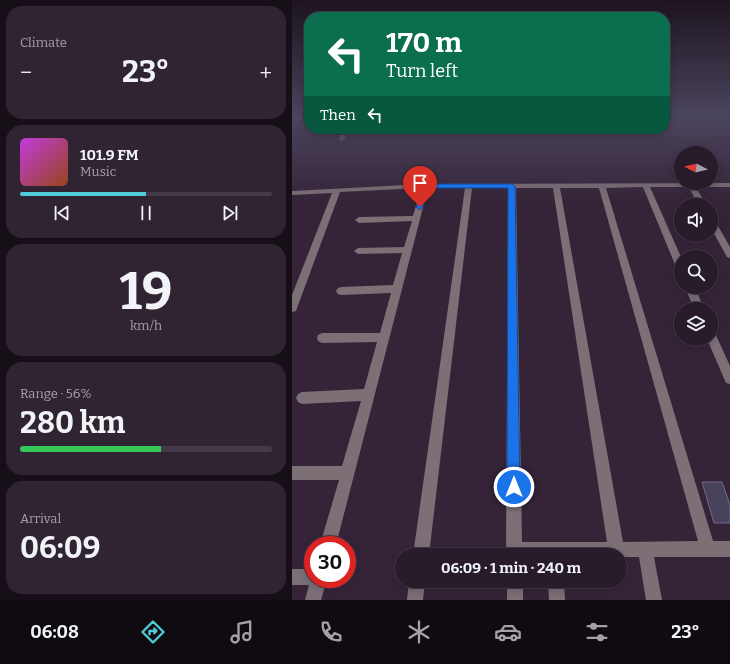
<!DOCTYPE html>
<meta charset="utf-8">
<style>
:root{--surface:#281b2a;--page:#302432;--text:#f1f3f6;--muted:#a5a1a8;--line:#443947;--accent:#52ccd6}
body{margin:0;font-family:Bitter,serif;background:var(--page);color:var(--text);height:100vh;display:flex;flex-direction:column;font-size:15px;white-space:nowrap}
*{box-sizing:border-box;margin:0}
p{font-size:13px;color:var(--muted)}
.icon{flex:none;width:22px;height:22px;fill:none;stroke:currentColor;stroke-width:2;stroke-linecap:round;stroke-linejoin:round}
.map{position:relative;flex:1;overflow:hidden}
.sheet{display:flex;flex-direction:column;gap:6px;padding:6px;background:#160f17;width:292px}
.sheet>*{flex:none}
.hud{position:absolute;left:12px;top:12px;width:366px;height:122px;border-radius:16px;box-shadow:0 2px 10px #0003,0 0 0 1px var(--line);background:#0b6e4f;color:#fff;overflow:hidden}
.needle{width:26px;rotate:277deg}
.fabs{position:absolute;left:382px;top:146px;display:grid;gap:8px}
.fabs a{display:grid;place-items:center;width:44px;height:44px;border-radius:50%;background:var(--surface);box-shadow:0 2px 10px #0003,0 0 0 1px var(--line);font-size:20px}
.speed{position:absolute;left:12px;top:536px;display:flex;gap:8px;font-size:20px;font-weight:700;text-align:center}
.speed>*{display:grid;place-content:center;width:52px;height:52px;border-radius:50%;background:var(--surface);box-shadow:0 2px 10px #0003,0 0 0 1px var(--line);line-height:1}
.speed .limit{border:6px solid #d22;background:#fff;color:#111}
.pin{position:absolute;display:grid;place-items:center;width:34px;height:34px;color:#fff;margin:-41px -17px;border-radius:50% 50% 50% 0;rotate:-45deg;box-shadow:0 0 4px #0007}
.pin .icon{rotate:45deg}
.me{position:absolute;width:44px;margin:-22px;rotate:0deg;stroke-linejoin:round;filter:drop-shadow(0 0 3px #0008)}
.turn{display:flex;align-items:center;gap:14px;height:84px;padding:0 16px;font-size:18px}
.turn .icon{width:52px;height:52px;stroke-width:2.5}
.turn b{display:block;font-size:28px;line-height:34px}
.then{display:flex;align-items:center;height:38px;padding:0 16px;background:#0003;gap:8px;font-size:15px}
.big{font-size:30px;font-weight:700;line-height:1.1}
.sheet .tile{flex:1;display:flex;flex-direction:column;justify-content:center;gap:6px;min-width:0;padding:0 14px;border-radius:16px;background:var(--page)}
.sheet .dial{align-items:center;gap:0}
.dial b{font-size:52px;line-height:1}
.song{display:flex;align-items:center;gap:12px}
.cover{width:48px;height:48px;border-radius:6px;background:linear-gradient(135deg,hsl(290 70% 55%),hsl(20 70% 35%))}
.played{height:4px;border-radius:2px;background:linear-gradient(90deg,var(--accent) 50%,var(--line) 50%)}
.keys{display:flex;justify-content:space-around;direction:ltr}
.heat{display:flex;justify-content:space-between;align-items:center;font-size:22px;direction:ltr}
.charge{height:6px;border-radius:3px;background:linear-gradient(90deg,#34c759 56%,var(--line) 0)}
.trip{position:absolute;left:103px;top:548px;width:232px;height:40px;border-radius:20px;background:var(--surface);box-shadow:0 2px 10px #0003,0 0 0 1px var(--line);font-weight:700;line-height:40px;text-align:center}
.dock{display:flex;height:64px;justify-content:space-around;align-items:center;background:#100b11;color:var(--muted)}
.dock .icon{width:28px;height:28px}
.dock .on{color:var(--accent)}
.dock b{font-size:18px;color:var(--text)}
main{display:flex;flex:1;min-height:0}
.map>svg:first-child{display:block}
</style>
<main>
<section class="sheet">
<div class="tile"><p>Climate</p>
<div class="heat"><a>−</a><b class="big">23°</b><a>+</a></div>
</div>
<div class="tile">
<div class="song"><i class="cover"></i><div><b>101.9 FM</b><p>Music</p></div></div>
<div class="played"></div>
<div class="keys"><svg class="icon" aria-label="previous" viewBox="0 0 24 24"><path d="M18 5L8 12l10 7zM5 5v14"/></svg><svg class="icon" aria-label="pause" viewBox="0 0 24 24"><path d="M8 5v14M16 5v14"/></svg><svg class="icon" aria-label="next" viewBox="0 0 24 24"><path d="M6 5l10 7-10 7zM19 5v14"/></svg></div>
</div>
<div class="tile dial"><b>19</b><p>km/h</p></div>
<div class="tile"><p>Range · 56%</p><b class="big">280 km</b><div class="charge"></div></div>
<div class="tile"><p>Arrival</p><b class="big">06:09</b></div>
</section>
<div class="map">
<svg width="438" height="600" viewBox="0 0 438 600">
<rect width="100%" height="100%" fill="#352438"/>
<path fill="#48415b" stroke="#726b86" d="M410,482h20l8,23v18h-16z"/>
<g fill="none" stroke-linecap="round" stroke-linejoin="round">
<g fill="#7c6f76" fill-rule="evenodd">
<path d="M0,118h17v2l-17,1z"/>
<path d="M49,129h6l-2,10 -3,2 -3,-2z"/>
<path d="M438,183v4h-34l10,18h-8l-9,-18h-39l31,70v13l-5,-3 -33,-80 -37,1 107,353h17v16h-76l8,43h-16l-7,-43h-19v-2h-114l2,-367h-36l-43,367h-16l52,-367h-37l-92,357h-16l19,-65h-47v-14h50l19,-65 -59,3 -4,-2 -2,-4 2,-4 4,-2 62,-3 13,-47 -55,1 -4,-2 -1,-3 1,-3 4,-2h58l11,-40 -50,2 -3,-1 -2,-3 2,-3 3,-1 52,-2 9,-32 -44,1 -4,-3 4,-3 46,-1 8,-26 -53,2 -4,-3 4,-3 54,-1 8,-28 -81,4 -43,116 -1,3 -4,1v-17l40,-102 -40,2v-4l133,-7zM224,188h37l54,354h-85zM268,188h39l99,353 -75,1z"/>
<path d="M419,218l3,1 16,28v11l-3,-1 -16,-29z"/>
<path d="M393,287h10l9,22h-10z"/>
<path d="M419,331l4,2 15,33v18l-4,-1 -19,-44h4z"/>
<path d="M0,569h21v10h14l-6,21h-16l4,-15h-17z"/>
<path d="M117,581h16l-2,19h-16z"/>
<rect x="215" y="581" width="16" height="19"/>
<path d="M256,581h16l1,19h-16z"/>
</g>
</g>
<linearGradient id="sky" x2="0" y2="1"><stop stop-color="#1d141f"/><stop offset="0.58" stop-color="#4b455e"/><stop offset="1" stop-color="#4b455e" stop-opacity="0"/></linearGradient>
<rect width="438" height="202" fill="url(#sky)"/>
<path fill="#1a73e8" stroke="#114b97" d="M220,184l3,2 5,301 -2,4 -4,2 -5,-2 -2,-4 1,-299h-80l-5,19 -3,3 -4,-3 6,-21 3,-2z"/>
</svg>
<div class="fabs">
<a><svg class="needle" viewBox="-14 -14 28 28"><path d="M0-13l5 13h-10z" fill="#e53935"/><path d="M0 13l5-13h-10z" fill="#a5a1a8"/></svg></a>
<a><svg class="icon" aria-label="sound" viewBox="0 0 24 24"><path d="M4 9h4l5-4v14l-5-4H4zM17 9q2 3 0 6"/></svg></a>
<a><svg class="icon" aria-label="search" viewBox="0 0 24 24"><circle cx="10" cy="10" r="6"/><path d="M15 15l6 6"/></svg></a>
<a><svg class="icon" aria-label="layers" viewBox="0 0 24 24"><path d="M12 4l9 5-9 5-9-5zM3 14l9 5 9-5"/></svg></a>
</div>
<div class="speed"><div class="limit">30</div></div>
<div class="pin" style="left:128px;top:207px;background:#d93025"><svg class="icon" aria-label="arrive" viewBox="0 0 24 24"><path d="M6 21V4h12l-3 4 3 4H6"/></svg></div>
<svg class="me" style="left:222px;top:487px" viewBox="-20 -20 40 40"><circle r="17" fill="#1a73e8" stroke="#fff" stroke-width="3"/><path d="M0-11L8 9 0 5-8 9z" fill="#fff"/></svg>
<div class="trip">06:09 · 1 min · 240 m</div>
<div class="hud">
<div class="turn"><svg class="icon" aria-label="left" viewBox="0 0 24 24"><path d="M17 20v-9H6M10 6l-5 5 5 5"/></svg><div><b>170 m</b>Turn left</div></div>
<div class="then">Then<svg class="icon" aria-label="left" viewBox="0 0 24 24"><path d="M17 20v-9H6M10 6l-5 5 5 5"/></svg></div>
</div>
</div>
</main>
<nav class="dock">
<b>06:08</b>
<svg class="icon on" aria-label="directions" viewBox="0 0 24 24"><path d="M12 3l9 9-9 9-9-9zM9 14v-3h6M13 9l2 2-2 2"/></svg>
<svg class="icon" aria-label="music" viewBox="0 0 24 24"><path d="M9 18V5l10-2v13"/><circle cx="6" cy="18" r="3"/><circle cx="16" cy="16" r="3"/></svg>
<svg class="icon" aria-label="phone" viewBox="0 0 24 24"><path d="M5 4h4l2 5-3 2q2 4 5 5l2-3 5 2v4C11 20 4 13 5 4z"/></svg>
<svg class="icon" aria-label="climate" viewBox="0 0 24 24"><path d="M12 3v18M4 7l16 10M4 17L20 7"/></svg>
<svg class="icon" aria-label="car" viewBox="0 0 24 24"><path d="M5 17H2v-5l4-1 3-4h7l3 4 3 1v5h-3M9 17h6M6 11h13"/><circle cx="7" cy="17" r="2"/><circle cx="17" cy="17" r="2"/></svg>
<svg class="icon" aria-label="filters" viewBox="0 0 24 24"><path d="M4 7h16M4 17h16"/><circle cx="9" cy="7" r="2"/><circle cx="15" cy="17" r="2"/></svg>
<b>23°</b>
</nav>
